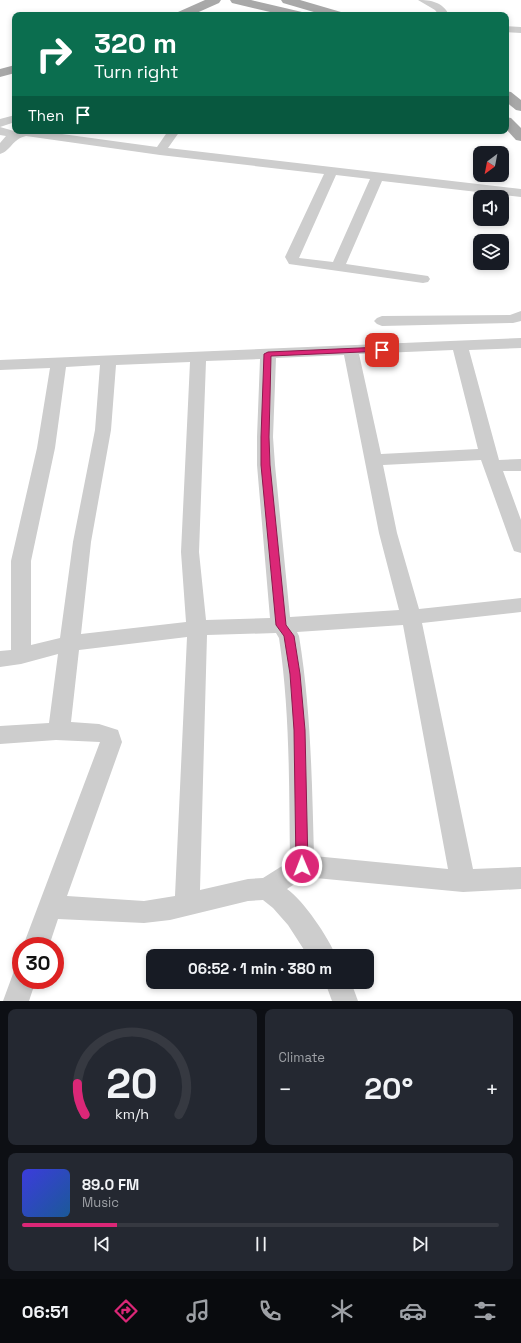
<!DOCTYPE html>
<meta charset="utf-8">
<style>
:root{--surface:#171b24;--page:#242831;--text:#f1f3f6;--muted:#9ea1a6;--line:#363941;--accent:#db2777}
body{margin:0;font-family:"Space Grotesk",sans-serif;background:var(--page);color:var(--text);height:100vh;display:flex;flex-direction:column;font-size:15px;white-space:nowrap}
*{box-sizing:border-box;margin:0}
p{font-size:13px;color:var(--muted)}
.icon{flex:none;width:22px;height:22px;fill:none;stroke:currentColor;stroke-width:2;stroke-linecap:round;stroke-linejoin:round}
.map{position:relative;height:1001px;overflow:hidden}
.panel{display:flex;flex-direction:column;gap:8px;padding:8px;background:#0d0f14;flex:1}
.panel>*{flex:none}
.hud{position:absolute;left:12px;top:12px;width:497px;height:122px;border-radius:8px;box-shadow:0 2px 6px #0003;background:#0b6e4f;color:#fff;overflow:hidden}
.needle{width:26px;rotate:212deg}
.buttons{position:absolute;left:473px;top:146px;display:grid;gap:8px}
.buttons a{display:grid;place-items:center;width:36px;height:36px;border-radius:8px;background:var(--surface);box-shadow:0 2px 6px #0003;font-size:20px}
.speed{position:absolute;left:12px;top:937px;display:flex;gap:8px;font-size:20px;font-weight:700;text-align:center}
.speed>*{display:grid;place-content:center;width:52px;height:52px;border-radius:50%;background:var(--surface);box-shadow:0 2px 6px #0003;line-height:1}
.speed .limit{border:6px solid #d22;background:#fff;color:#111}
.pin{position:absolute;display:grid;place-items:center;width:34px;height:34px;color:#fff;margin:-17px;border-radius:8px;box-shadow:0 2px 6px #0006}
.me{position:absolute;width:44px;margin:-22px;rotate:359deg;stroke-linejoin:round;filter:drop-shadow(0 0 3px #0008)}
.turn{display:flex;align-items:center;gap:14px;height:84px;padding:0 16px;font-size:18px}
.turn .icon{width:52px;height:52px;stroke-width:2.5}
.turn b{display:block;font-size:28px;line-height:34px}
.then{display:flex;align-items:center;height:38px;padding:0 16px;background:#0003;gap:8px;font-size:15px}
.big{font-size:30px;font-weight:600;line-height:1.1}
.panel .widget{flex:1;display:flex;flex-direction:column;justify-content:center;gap:6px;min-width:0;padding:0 14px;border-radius:8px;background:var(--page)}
.panel .dial{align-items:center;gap:0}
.dial svg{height:104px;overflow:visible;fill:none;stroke:var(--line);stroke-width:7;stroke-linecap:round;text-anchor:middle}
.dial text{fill:var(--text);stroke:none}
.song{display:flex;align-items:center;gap:12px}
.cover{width:48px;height:48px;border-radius:6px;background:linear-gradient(135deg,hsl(240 70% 55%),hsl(210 70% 35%))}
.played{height:4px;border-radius:2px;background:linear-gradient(90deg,var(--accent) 20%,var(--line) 20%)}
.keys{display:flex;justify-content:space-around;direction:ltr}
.heat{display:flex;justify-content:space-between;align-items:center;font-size:22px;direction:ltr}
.panel .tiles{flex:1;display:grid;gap:8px;grid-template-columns:1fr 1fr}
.widget:last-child{grid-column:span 2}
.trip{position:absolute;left:146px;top:949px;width:228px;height:40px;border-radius:8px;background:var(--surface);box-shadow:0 2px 6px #0003;font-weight:600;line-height:40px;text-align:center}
.dock{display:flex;height:64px;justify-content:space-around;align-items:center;background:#090b0e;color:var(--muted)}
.dock .icon{width:28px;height:28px}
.dock .on{color:var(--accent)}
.dock b{font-size:18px;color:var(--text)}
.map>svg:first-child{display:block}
</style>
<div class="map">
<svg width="521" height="1001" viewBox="0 0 521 1001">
<rect width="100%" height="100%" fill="#fff"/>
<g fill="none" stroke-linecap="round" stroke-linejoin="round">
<g fill="#cdcdcd" fill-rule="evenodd">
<path d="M418,0c13,0 25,2 31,15h-10l-4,-5z"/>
<path d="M506,26l15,1v6l-15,-1z"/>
<path d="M15,115v7l-15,5v-8z"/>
<path d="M0,127l14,4h26l117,16 11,-16h12l-12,17 353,41v8l-139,-16 -36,83 82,12 2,3 -2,3 -5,1 -134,-19 -4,-7 39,-83 -164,-19 -134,-19c-14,3 -15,15 -26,18v-11l6,-7 -6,-1zM336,175l34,4 -37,83 -34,-4z"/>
<path d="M521,311v10l-8,2 -131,3 -5,-2 -3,-3 3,-3 5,-2 128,-1z"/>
<path d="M521,338v10l-52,2 30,110 22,-1v12h-18l18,49v33l-7,-2 -2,-5 -31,-86 -98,5 14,68 22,76 102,-11v14l-99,11 51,246 48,-2v22l-58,3 -158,-15 -18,12c17,12 41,48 49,67h-28l-20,-31 -15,-17 -10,-8 -15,1 -78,19 -26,3 -86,-4 -9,27h-26l77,-204 -44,-2 -56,4v-18l49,-3 9,-69 -37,10 -21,3v-16l11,-1v-89l26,-113 13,-80 -50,2v-10zM453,350l25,99 -97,5 -22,-100zM344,355l35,178 20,77 -109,7 -15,-152 -2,-28 3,-79zM260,359l-3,78v28l13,153 -64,2 -7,-68 7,-191zM190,362l-9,190 5,70 -105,12 10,-92 20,-112 5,-65zM100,365l-5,65 -22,112 -13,96 -29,7v-84l24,-113 11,-81zM403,625l45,244 -134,-13c-2,-73 -3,-147 -15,-220l-2,-4zM276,633l3,5c11,73 10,148 11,223l-27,17 -15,1 -48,11 7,-255zM187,637l-12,259 -31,5 -77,-5 55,-154 -4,-12 -19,-6 -28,-2 8,-72z"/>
<path d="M21,968v12h15l-7,21h-26l11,-30z"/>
<path d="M325,982h26l7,19h-26z"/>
</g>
<g fill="#a8a8a8" fill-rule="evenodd">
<path d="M205,0h16l-2,3 -27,12h-16l2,-3z"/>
<path d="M230,0h21l51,12 2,3h-21l-51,-12z"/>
<path d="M281,0h19l41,12 2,3h-19l-41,-12z"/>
<path d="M15,65v8l-15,4v-8z"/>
<path d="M506,91l5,1 10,8v11l-5,-1 -10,-8z"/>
<path d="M506,117l5,1 10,10v13l-5,-1 -10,-11z"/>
</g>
</g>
<path fill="#db2777" stroke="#8e194d" d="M382,347l4,3 -2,1 -113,5 -2,81 1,28 16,160 8,11 6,38 5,56 3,136 -1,4 -5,2 -4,-2 -2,-4 -2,-136 -4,-56 -6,-38 -8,-11 -15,-160v-28l3,-83 4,-2z"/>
</svg>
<div class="buttons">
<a><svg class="needle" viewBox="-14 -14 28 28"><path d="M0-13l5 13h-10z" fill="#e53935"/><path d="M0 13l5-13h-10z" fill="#9ea1a6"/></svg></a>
<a><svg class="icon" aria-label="sound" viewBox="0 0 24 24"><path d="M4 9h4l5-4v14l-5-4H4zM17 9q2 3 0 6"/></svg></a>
<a><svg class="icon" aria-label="layers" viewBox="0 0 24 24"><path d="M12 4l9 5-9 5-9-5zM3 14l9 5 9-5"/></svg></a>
</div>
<div class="speed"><div class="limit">30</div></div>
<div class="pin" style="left:382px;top:350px;background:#d93025"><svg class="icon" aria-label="arrive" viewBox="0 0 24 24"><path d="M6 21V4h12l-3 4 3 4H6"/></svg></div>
<svg class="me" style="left:302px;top:866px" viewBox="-20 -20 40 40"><circle r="17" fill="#db2777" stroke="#fff" stroke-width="3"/><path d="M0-11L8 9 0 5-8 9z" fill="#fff"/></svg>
<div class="trip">06:52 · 1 min · 380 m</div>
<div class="hud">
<div class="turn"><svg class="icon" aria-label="right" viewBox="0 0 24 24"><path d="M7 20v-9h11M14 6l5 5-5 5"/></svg><div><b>320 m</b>Turn right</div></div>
<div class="then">Then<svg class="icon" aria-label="arrive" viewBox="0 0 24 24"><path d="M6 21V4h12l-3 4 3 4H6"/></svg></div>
</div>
</div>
<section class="panel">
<div class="tiles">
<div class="widget dial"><svg viewBox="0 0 100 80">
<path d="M14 69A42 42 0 1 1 86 69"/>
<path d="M14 69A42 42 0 0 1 8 45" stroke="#db2777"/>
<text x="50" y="56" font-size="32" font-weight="700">20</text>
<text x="50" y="72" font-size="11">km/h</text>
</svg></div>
<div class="widget"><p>Climate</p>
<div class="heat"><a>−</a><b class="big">20°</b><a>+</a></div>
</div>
<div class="widget">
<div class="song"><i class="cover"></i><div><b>89.0 FM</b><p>Music</p></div></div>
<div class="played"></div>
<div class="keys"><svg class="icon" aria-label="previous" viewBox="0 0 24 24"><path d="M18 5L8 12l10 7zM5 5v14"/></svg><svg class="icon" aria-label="pause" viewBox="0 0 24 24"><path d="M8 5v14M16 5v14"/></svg><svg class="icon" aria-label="next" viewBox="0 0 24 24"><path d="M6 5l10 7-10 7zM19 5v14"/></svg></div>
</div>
</div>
</section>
<nav class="dock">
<b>06:51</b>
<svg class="icon on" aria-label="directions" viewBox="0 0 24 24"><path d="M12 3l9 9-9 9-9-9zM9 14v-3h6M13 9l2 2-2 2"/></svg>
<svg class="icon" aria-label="music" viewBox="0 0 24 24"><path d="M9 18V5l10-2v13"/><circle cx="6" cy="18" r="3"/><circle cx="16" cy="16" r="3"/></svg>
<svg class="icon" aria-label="phone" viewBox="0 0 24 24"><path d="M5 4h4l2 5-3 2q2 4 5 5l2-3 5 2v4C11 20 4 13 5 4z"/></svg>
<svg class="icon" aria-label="climate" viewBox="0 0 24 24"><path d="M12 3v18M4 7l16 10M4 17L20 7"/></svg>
<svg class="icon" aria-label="car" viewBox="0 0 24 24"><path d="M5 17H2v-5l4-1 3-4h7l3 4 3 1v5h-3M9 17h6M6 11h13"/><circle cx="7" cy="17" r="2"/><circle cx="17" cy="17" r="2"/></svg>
<svg class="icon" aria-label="filters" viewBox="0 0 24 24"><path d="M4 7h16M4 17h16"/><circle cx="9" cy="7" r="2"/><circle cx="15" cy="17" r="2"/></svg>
</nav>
